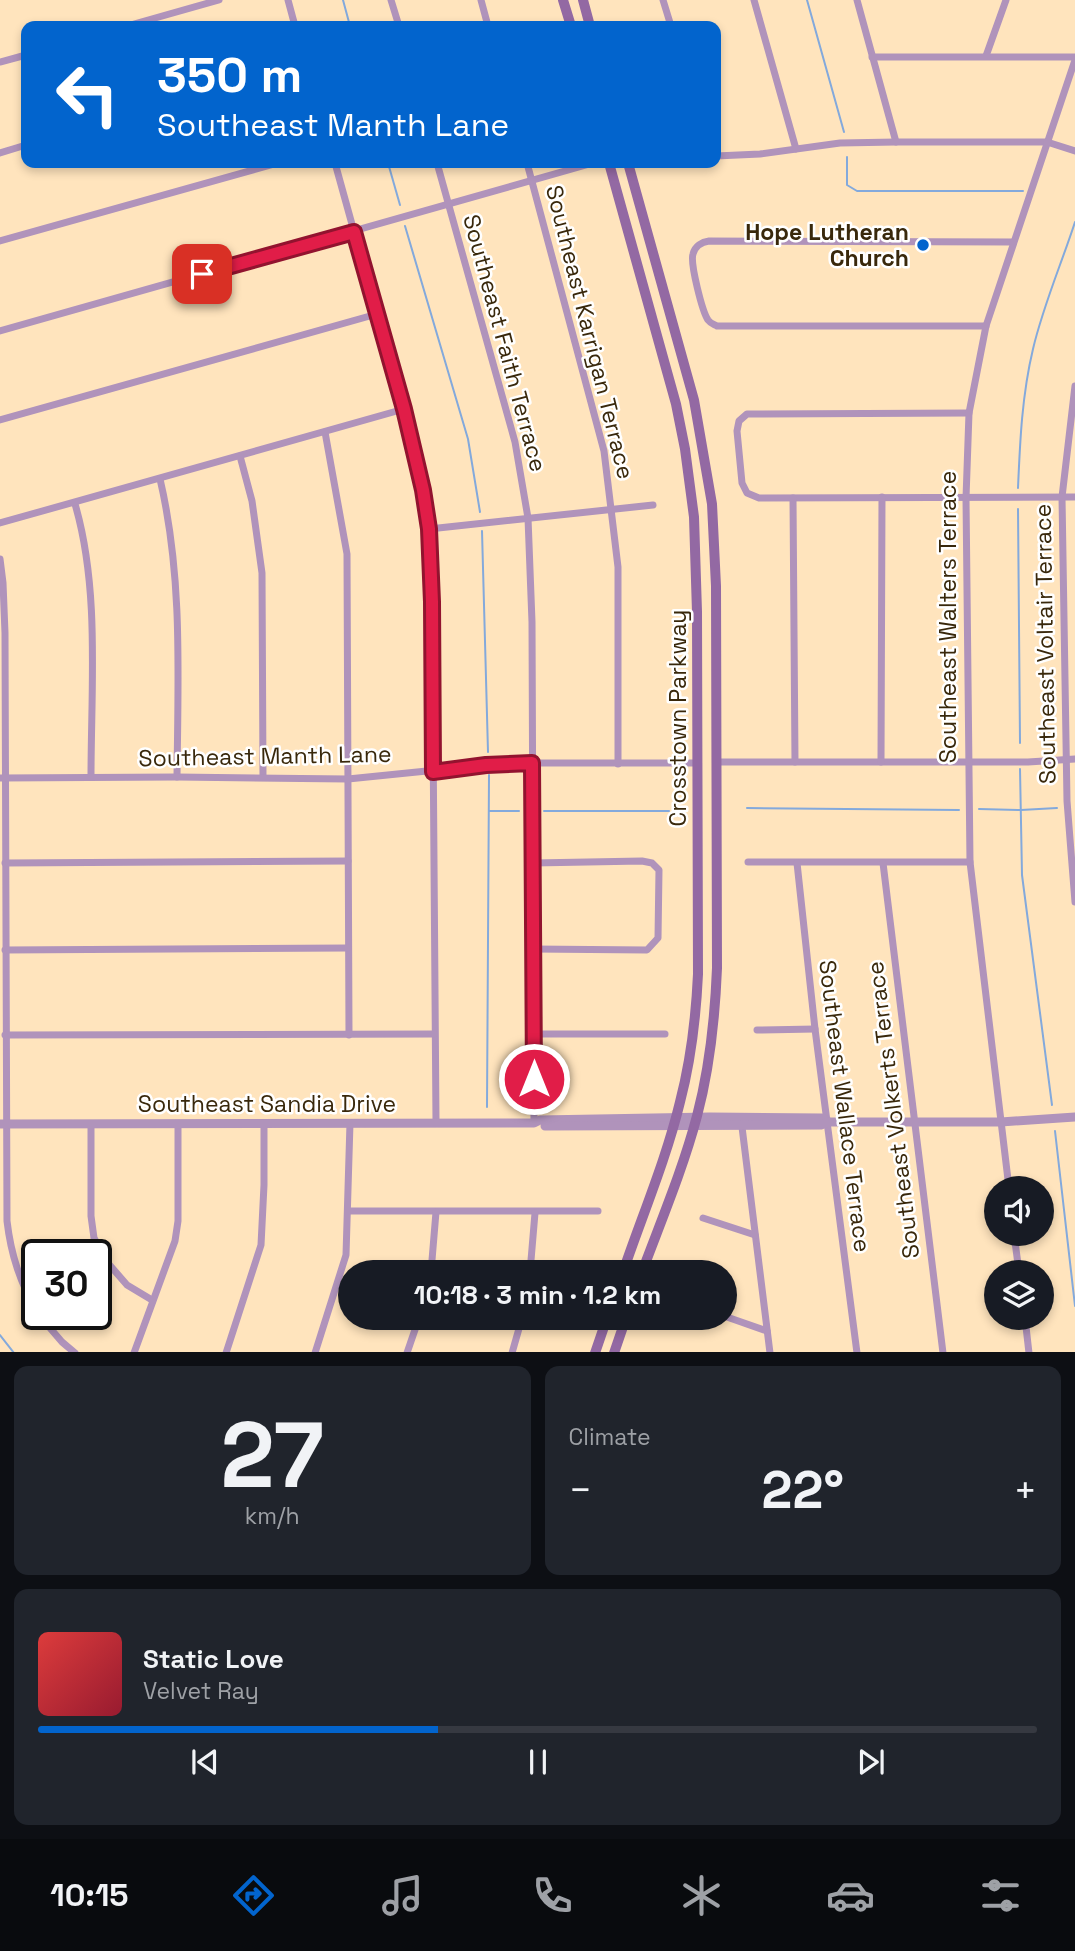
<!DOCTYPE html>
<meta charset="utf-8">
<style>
:root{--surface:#171b24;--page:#20242c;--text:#f1f3f6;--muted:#9ea1a6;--line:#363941;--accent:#0264cd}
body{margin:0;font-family:"Space Grotesk",sans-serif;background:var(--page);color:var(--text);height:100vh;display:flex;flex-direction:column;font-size:26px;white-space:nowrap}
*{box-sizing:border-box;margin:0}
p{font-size:23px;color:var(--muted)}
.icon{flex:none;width:38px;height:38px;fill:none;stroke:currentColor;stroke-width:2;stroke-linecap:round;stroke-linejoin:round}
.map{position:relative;height:1352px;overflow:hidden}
.drawer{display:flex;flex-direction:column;gap:14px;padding:14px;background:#0d0f14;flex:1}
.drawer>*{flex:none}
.hud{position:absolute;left:21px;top:21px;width:700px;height:147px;border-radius:14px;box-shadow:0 4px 10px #0003;background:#0264cd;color:#fff;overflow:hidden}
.fabs{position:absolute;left:984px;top:1176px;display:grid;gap:14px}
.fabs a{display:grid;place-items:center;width:70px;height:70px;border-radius:50%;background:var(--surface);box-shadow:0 4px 10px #0003;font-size:35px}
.speed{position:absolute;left:21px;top:1239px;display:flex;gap:14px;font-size:35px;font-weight:700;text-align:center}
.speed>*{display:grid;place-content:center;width:91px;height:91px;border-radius:50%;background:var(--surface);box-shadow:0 4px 10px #0003;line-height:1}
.speed .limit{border:4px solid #111;border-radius:10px;background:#fff;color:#111}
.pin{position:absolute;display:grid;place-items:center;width:60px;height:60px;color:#fff;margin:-30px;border-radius:14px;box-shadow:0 4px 10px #0006}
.me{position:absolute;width:77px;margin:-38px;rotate:0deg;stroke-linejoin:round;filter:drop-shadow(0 0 5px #0008)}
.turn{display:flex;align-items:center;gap:24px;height:147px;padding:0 21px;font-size:32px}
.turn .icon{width:91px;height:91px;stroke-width:2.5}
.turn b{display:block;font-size:49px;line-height:60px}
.big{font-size:52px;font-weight:700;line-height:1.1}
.drawer .widget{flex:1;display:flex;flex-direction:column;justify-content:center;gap:10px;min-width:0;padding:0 24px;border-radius:14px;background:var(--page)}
.drawer .dial{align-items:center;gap:0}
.dial b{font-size:91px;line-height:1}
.song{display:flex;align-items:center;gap:21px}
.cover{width:84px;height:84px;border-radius:10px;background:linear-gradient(135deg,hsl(0 70% 55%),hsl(350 70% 35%))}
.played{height:7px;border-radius:4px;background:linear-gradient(90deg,var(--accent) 40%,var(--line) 40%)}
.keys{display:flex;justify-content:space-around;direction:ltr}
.heat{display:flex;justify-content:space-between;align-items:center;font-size:38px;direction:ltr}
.drawer .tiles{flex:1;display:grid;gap:14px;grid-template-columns:1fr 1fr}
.widget:last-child{grid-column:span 2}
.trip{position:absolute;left:338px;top:1260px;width:399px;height:70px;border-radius:35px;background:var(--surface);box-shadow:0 4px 10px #0003;font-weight:700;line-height:70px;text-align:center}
.tabs{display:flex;height:112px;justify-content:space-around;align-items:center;background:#090b0e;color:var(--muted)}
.tabs .icon{width:49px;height:49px}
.tabs .selected{color:var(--accent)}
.tabs b{font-size:32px;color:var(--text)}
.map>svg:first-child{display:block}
</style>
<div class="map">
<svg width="1075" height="1353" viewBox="0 0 1075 1353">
<rect width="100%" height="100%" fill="#ffe4bd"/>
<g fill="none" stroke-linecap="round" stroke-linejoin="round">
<g stroke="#83a9dc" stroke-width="2">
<path d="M343,0l7,26"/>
<path d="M807,0l37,132"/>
<path d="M847,157v28l10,6h166"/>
<path d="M388,163l12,42"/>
<path d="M405,226l63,213 12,73"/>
<path d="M1018,488c2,-47 4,-93 15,-139 10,-43 28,-84 42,-127"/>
<path d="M1018,509l2,234"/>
<path d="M482,531l6,221"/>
<path d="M1020,769l2,106 30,230"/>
<path d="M747,808l212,2"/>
<path d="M979,809l42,1 36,-2"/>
<path d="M489,811h30"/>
<path d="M544,811h125"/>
<path d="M487,1107l2,-332"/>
<path d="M1055,1131l20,175"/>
<path d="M0,1335l14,18"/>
</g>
<g stroke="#b093bb" stroke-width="7">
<path d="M288,0l7,26"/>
<path d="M391,0l8,26"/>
<path d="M481,0l7,26"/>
<path d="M663,0l8,26"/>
<path d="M754,0l42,149"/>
<path d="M857,0l39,142"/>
<path d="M127,26l92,-26"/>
<path d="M986,56l20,-56"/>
<path d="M872,57h203"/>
<path d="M0,62l26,-7"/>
<path d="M0,153l26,-8"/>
<path d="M716,156l44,-2 80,-11 56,-1h151l28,9"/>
<path d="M335,163l76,274 18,92 3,73 4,520"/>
<path d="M437,163l78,279 13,76 4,104 2,501"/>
<path d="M527,163l77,288 14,116v197"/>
<path d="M0,241l278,-78"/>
<path d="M986,326h-269c-4,-2 -6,-2 -9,-6 -6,-9 -18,-57 -15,-66 2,-8 9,-12 16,-13l304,1"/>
<path d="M0,331l593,-168"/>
<path d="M1075,386l-13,111 5,304 8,101"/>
<path d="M969,413l-222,1 -8,7 -2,10 5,52 5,10 12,5 316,-1"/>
<path d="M0,420l377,-106"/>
<path d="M325,432l22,122 2,481"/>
<path d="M240,456l12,45 10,72 1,204"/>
<path d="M160,479c23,98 18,198 17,298"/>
<path d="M793,498l2,264"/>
<path d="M75,504c25,85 16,184 16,273"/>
<path d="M0,523l404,-114"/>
<path d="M429,529l224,-24"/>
<path d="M0,559l3,24 2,50 2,588c4,34 13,61 30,91"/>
<path d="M716,762h312l47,-3"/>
<path d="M881,762l1,-265"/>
<path d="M1,778l176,-1 171,2 138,-14 46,-2h165"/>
<path d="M748,862h222"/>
<path d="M5,863l343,-2"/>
<path d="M533,863l109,-2 10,2 7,7 -1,68 -11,12 -114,-1"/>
<path d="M797,863l18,166 42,324"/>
<path d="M883,863l60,490"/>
<path d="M5,950l343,-2"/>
<path d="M757,1030l58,-1"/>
<path d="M534,1034h131"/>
<path d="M5,1035l429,-1"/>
<path d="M91,1124v92l3,22 13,24 20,23 25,15"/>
<path d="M742,1127l28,226"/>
<path d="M1009,1188l-39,-326 -4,-364 3,-85 17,-87 89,-266"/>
<path d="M349,1211h249"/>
<path d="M703,1218l52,17"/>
<path d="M1014,1234l5,38"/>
<path d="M431,1272l5,-60"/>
<path d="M530,1272l5,-59"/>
<path d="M38,1314l24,28 13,11"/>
<path d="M724,1316l43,15"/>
<path d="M1025,1318l4,35"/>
<path d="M134,1353l41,-112 3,-20v-96"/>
<path d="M226,1353l35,-108 3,-60v-62"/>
<path d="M315,1353l31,-98 4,-132"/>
<path d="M407,1353l12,-35"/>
<path d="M512,1353l10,-35"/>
</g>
<g stroke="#b093bb" stroke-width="9">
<path d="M0,1124l534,-1 6,-3 170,-3 112,1 7,4h172l74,-5"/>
<path d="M545,1126l276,-1 8,-3"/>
</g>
<g stroke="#9369a3" stroke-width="10">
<path d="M563,0l8,26"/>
<path d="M583,0l7,26"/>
<path d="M609,163l67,241 9,45 9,68 3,95 1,362c-2,43 -7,86 -18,128 -14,58 -38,114 -57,170"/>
<path d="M628,163l66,237 18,104 4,82 1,382c-2,50 -7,99 -20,148 -14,53 -36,105 -55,156"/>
<path d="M595,1353l12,-35"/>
<path d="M614,1353l12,-35"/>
</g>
</g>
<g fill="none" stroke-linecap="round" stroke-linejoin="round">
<g stroke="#92132f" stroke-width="18">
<path id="route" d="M202,274l152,-42 50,177 19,81 6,39 3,73 1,170 53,-7 46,-2 2,316"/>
</g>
<use href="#route" stroke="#e11d48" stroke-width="12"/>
</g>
<circle fill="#0264cd" stroke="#fff" stroke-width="2.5" cx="923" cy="245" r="7"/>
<g text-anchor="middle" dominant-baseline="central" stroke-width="5" stroke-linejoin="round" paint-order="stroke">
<g font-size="23" font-weight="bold" fill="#39280b" stroke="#fff" text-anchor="end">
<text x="909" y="232">Hope Lutheran<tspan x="909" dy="26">Church</tspan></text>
</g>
<g font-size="23" fill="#39280b" stroke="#fff">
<text transform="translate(590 332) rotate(76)">Southeast Karrigan Terrace</text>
<text transform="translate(505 343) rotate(75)">Southeast Faith Terrace</text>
<text transform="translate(948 617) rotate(-90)">Southeast Walters Terrace</text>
<text transform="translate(1045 644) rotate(-91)">Southeast Voltair Terrace</text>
<text transform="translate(678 718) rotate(-90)">Crosstown Parkway</text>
<text transform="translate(265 756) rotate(-1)">Southeast Manth Lane</text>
<text x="267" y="1104">Southeast Sandia Drive</text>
<text transform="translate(845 1106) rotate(83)">Southeast Wallace Terrace</text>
<text transform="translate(893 1110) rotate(-97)">Southeast Volkerts Terrace</text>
</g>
</g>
</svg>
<div class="fabs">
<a><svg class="icon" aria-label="sound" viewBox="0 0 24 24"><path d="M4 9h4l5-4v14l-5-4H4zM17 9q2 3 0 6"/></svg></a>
<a><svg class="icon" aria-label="layers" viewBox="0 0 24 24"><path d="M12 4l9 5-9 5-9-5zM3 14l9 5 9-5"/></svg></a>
</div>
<div class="speed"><div class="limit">30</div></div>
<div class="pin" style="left:202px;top:274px;background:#d93025"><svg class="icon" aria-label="arrive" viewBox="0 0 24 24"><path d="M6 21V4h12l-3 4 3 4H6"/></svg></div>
<svg class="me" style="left:534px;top:1079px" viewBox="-20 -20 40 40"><circle r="17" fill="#e11d48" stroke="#fff" stroke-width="3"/><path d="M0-11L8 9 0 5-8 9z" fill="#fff"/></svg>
<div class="trip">10:18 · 3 min · 1.2 km</div>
<div class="hud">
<div class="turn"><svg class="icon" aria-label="left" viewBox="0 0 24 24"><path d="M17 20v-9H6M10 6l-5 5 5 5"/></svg><div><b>350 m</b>Southeast Manth Lane</div></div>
</div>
</div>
<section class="drawer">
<div class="tiles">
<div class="widget dial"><b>27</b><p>km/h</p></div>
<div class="widget"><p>Climate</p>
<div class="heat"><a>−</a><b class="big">22°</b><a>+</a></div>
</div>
<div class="widget">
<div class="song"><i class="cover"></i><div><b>Static Love</b><p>Velvet Ray</p></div></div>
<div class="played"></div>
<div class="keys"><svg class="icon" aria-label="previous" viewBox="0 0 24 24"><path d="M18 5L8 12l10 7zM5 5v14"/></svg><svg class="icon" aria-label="pause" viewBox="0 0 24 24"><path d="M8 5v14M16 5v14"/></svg><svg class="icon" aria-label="next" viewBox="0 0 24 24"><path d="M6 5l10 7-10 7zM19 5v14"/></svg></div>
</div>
</div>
</section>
<nav class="tabs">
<b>10:15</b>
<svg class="icon selected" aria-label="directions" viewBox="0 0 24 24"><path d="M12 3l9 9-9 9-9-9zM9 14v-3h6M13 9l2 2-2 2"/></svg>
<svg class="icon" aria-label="music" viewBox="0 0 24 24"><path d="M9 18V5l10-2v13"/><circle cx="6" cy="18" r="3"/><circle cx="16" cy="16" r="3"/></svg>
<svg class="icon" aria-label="phone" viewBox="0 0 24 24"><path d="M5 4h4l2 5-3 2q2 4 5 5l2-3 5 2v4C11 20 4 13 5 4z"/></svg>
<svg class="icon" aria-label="climate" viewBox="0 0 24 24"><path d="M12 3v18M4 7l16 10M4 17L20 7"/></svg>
<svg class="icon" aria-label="car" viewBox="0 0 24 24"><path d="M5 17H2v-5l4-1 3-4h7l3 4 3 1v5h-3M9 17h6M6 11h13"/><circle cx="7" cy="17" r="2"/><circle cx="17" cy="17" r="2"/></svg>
<svg class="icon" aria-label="filters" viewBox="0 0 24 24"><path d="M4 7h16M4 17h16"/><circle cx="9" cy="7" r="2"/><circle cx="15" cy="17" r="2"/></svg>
</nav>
